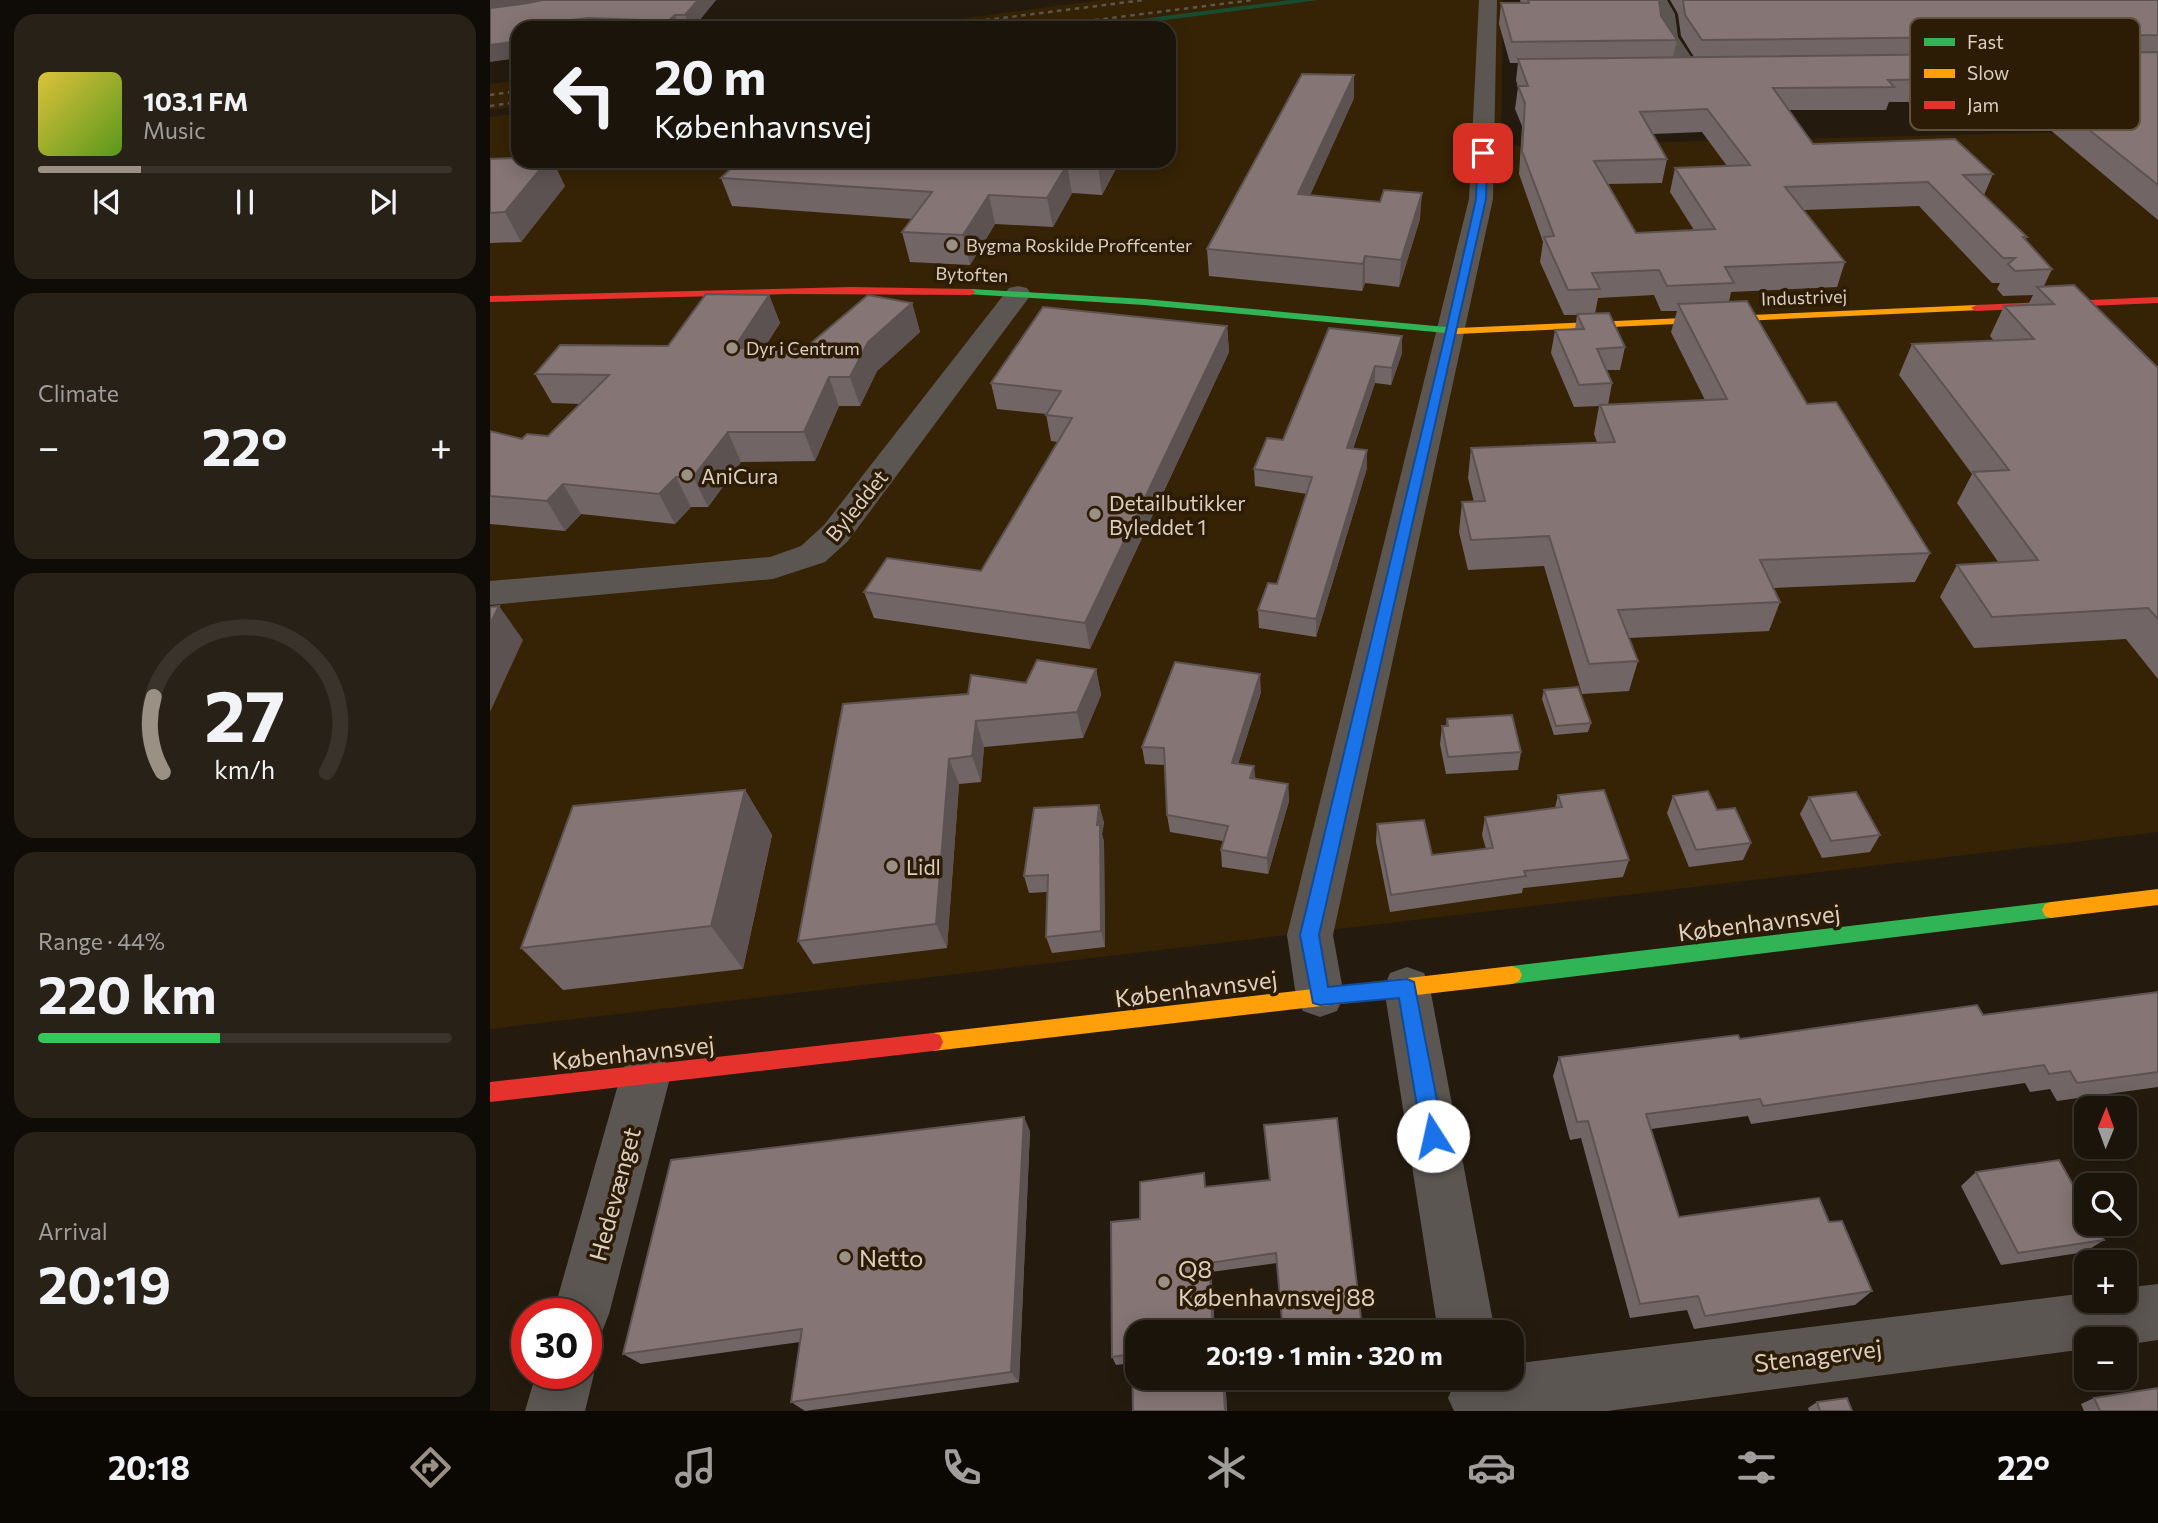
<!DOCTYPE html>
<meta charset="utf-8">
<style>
:root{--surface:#1b140a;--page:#282118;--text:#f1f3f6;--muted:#a09e9c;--line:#39332b;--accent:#9a9083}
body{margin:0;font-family:Commissioner,sans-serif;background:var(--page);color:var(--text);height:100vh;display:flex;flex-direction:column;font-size:26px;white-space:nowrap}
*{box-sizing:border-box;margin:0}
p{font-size:23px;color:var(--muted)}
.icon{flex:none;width:38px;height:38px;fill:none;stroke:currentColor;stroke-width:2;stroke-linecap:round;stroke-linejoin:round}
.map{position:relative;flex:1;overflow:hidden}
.drawer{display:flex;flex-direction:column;gap:14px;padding:14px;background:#0f0b06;width:490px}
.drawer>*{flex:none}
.hud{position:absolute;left:21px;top:21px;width:665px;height:147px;border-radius:21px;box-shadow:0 4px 18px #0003,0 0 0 2px var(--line);background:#1b140a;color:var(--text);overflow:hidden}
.needle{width:46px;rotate:1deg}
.controls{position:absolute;left:1584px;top:1096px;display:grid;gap:14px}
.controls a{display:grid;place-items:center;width:63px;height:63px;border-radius:14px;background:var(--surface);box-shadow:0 4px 18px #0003,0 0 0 2px var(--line);font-size:35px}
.speed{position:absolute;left:21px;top:1298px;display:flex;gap:14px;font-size:35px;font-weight:700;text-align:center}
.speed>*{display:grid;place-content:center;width:91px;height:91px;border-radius:50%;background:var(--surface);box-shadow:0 4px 18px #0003,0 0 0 2px var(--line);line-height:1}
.speed .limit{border:10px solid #d22;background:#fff;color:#111}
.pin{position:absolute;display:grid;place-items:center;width:60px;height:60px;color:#fff;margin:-30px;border-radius:14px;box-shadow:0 4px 10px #0006}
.me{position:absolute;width:77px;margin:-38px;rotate:350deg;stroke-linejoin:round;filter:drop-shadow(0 0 5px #0008)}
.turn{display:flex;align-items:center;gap:24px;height:147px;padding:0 28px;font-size:32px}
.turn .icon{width:91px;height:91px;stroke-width:2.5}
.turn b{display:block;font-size:49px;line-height:60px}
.big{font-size:52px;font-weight:700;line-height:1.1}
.drawer .widget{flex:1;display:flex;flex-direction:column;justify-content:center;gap:10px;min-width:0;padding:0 24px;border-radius:21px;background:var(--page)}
.drawer .dial{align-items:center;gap:0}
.dial svg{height:182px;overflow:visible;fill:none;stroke:var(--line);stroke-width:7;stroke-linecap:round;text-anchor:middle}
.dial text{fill:var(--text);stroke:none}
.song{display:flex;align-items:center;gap:21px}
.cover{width:84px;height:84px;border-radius:10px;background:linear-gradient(135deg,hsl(50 70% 55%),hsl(90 70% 35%))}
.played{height:7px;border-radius:4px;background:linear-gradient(90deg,var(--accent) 25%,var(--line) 25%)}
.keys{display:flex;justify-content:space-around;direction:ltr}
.heat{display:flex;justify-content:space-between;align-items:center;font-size:38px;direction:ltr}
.charge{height:10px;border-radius:5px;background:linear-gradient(90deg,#34c759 44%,var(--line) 0)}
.trip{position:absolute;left:635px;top:1320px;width:399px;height:70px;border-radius:21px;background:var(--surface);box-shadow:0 4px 18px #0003,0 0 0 2px var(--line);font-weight:700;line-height:70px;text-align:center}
.dock{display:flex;height:112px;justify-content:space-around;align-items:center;background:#0b0804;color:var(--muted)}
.dock .icon{width:49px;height:49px}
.dock .current{color:var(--accent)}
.dock b{font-size:32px;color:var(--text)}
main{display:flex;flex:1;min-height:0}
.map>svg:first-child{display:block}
</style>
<main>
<section class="drawer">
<div class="widget">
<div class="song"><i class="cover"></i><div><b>103.1 FM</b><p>Music</p></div></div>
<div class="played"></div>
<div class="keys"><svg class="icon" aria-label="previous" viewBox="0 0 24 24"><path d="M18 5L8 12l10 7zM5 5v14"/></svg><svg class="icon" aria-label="pause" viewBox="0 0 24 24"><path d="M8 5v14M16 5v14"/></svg><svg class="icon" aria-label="next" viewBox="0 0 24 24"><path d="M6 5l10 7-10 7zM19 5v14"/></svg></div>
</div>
<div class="widget"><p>Climate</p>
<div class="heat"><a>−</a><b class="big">22°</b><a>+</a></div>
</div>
<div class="widget dial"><svg viewBox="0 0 100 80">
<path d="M14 69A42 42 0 1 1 86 69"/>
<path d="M14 69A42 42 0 0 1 10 36" stroke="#9a9083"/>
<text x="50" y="56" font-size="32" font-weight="700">27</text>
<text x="50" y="72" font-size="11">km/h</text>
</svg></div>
<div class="widget"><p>Range · 44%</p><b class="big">220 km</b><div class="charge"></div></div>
<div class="widget"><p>Arrival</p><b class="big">20:19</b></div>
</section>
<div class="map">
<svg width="1668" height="1411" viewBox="0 0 1668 1411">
<rect width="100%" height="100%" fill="#241b0e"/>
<g fill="#362305">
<path d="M611,0h188l-220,28h-178z"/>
<path d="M829,0h184l-2,146 657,-16v702l-1668,197v-912l28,-4v48h651v-133h-64z"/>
<path d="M28,80v26l-28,4v-26z"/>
</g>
<path fill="#1a4b2f" d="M799,0h30l-214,28h-36z"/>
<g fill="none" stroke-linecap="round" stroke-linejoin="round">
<g fill="#5b5651" fill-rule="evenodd">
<path d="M989,0h18l-4,199 -160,736 11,61 -7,15 -17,6 -17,-6 -7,-15 -9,-61 182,-736z"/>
<path d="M1159,0h18l8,14 3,23 22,33 -3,4h-14l-3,-4 -20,-33 -3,-23z"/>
<path d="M528,286l9,2 4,6 -4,6 -179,241 -23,21 -52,17 -283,26v-24l280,-24 31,-11 23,-21 185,-237z"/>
<path d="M917,967l17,6 6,15 65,344h-57l-54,-344 6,-15z"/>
<path d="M156,1050l17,7 8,17 -62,240 -8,20 -15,6v-26h-33l68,-240 8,-17z"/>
<path d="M1668,1284v56l-34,5v-6h-38v10l-479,62h-153l-6,-13 9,-21h55v-13l574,-71v7h38v-12z"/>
<path d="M96,1355l8,19 -9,37h-60l11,-37h50z"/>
</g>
<g fill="#30b455" fill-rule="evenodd">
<path d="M481,289l173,10 313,29 6,3 -6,3 -313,-29 -177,-11 -1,-2z"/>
<path d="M1561,902l6,2 3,6 -3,6 -6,2 -539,66 -7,-3 -3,-6 3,-6 7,-3z"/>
</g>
<g fill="#ff9f0a" fill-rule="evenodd">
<path d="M1486,305l4,1v4l-523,24 -6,-3 6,-3z"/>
<path d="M1668,889v16l-107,13 -6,-2 -3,-6 3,-6 6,-2z"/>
<path d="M1022,966l7,3 3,6 -3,6 -7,3 -579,67 -7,-2 -3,-7 3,-7 7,-2z"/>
</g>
<g fill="#e5322d" fill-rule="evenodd">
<path d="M361,287l120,2 5,3 -5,3 -180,-1 -301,8v-6z"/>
<path d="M1668,297v6l-182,8 -5,-3 5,-3z"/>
<path d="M443,1033l7,2 3,7 -3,7 -7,2 -443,51v-20z"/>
</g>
<g stroke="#5c564f" stroke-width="2.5" stroke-dasharray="4.5 4.5" stroke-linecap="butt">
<path d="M433,28l221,-28"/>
<path d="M542,28l221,-28"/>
<path d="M0,95l28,-4"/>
<path d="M0,106l28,-4"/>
</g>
</g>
<g fill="#726565" fill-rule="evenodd">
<path d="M0,0h51l-31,6 206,-6 -23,28h-175z"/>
<path d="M1030,0h139l2,16 16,24 -4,17h21l-13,-21 -3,-22 -8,-14h488v220l-110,-92h-17l-1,-19h-66l-8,-7h-67l-3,8h-97l24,34 180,30 -9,21 43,42 -2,3 27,29 -8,17 114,82v311l-32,-40 -152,9 -34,-51 17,-32 42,-2 -42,-60 15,-29 -73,-99 13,-31 82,-3 -4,-5 14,-30 24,-1 5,-10 -30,1 -6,-7 3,-6h-8l-73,-77 -115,4 41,52 -8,25 -106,5 -2,10 78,102 123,149 -15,29 -141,6 6,14 -11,29 -140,7 9,23 -9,30 -47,3 -38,-128 -76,4 -9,-38 3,-30h12l-6,-24 3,-30 126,-6 -3,-8 5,-28 -25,1 -23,-54 4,-23h20l2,-15h-13l-24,-53 3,-20 -24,-68 3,-48 -7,-17 3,-22 -2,-7 2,-17h-8l-11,-39 2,-21h20zM1212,132l25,34 -52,2 -5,24 24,38 -58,3 -28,-49 54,-1 5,-24 -14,-25zM1164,295l7,16h16l-6,21 34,68 -97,5 4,-22 -5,-13h13l5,-23 -30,-33 3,-16z"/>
<path d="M864,98l-44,97 110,24 -21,68 -34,-4 -3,8 -153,-15 -2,-27z"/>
<path d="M0,159l75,27 -44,56 -31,1z"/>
<path d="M249,161h381l-18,34 -30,-2 -19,34 -58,-3 -25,41 -60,-3 -8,-30 10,-13 -180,-13 -11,-28z"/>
<path d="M279,295l11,28 -16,25 40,1 108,-46 8,29 -43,39 -17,35h-21l-24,55 -74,1 -33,45h-17l-16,17 -94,-10 -16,17 -75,-7v-93l32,8 26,-3 32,-32 -28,-1 -17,-29 133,-28z"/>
<path d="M737,326l2,26 -139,297 -216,-31 -10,-26 117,-21 77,-129 -7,-1 -5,-27 -49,-5 -6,-26z"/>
<path d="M839,328l73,25 -11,32 -16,-2 -22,66 14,1v18l-51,169 -57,-9 -1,-18 19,-26 30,-90 -52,-8 -1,-17 29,-29z"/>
<path d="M606,669l5,26 -18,43 -99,9 -3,35 -22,2 -12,164 -134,16 -15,-23 170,-247z"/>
<path d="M1054,690l47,33 -3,9 -34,3 -12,-36z"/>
<path d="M771,692l-23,72 17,15 33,5 1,17 -21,73 -46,-7 -1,-17 2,-9 -53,-9 -3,-17 -2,-50 -20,-1 -3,-17z"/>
<path d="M957,719l74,33 -3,18 -72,4 -6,-30 2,-18h4z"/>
<path d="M255,790l27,45 -29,134 -180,21 -42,-42z"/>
<path d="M1068,795l71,65 -6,17 -100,11 -1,5 -132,19 -14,-70 1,-18 55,31 54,-6 -4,-14 3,-18 70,-9z"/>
<path d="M1183,796l44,14 34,33 -8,17 -54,7 -22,-54z"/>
<path d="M1319,797l71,38 -10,17 -48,6 -22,-44z"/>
<path d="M609,805l5,18 -2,11 2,8 1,105 -53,6 -6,-16 1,-45 -18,1 -5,-17z"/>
<path d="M1668,992v95l-101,14 -7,-12 -20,3 -5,-9 -274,41 -3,-8 -97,13 28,88 150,5 43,69 -17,14 -161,24 -7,-19 -57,8 -49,-180 -11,2 -17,-64 6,-19 424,-42z"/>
<path d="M540,1131l-11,251 -214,29 -14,-9 9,-60 -159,22 -18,-10z"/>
<path d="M1486,1172l128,68 -19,12 -84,13 -40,-79z"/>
<path d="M716,1186l156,141 -1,5h-78l-6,-69 -66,9 4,60h-77l87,45 2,34h-94l-1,-48 -16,2 -4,-8 28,-138z"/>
<path d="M1604,1398l64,13h-74l-3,-7z"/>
<path d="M1327,1402l35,9h-43l-1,-3z"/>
</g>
<g fill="#5d5252">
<path d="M0,0h51l-51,9z"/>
<path d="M208,0h18l-23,28h-3l-5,-13z"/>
<path d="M185,15l5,13h-9l-3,-7z"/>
<path d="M98,18l5,10h-72v-2z"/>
<path d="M28,41v17l-28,4v-17z"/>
<path d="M864,75v23l-55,122 -1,-26z"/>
<path d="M57,161h6l12,25 -44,56 -16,-30z"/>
<path d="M611,161h19l-18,34 -4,-29z"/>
<path d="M577,165l5,28 -19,34 -6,-29z"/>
<path d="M932,193l-2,26 -21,68 2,-27z"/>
<path d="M499,195l6,29 -25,41 -7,-30z"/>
<path d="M875,256v27l-3,8 1,-27z"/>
<path d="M279,295l11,28 -34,54 -12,-29z"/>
<path d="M422,303l8,29 -43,39 -17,35 -10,-29 18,-35z"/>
<path d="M737,326l2,26 -139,297 -5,-26z"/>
<path d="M912,336v17l-11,32 1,-17z"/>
<path d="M885,366v17l-28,83v-18z"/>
<path d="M339,377l10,29 -24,55 -11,-29z"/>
<path d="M238,432l13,30 -33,45 -15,-30z"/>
<path d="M877,450v18l-51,169v-18z"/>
<path d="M186,477l15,30 -16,17 -16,-30z"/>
<path d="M73,484l18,30 -16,17 -18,-30z"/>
<path d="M9,606l24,34 -33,72v-88z"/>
<path d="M606,669l5,26 -18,43 -6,-26z"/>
<path d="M770,674l1,18 -28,88 -1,-17z"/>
<path d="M486,721l8,26 -3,35 -9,-26z"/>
<path d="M459,759l10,25 -12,164 -11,-24z"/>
<path d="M764,766l2,17 -6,-5z"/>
<path d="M798,784l1,17 -21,73 -1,-16z"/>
<path d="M255,790l27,45 -29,134 -32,-43z"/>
<path d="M609,805l5,18 -2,11 2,8 1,105 -4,-16 -4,-106z"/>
<path d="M534,1117l6,14 -11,251 -8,-10z"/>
<path d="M719,1263l2,9 4,60h-2z"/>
<path d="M733,1377h2l2,34h-2z"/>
</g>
<g fill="#857575" stroke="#5d5252" stroke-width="2" fill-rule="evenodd">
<path d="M52,0h156l-13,15h-10l-7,6 -80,-3 -67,8v2h-3v13l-28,4v-37l38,-5z"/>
<path d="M1038,0h131l2,16 16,24 -165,2 -11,-39h28z"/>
<path d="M1193,0h475v35l-456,5 -17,-25z"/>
<path d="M1668,52v133l-100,-80h-17l-1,-18h-67l-8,-8 -77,1 6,7 -121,1 40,56 142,-5 38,35 -30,1 64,62h-4l29,32 -37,2 -7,-7 7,-6h-12l-75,-76 -143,5 60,75 -120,5 9,16 -67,3 -8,-16 -67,3 8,16 -32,1 -24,-53 10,-1 -32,-85 3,-48 -7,-17h10l-10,-27zM1217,109l43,56 -75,3 40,61 -79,4 -42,-72 73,-2 -27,-47z"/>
<path d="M812,74l52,1 -56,119 82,8 4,-12 38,3 -21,67 -36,-4 -2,8 -156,-15z"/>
<path d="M28,158v3h29l-42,51 -15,1v-54z"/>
<path d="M249,161h362l-3,5 -31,-1 -20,33 -58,-3 -26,40 -61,-3 30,-40 -211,-14z"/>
<path d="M1584,285l84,83v251l-10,-11 -156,9 -35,-52 81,-5 -65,-88 36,-2 -97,-126 122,-5 -30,-33 50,-2 -17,-17z"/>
<path d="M216,294l63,1 -35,53 70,1 64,-54 44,8 -44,39 -18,35h-21l-25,55h-76l-35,45h-17l-17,17 -96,-10 -16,17 -57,-5v-65l32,8 5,-5 21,2 61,-61 -74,-1 25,-29 108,1z"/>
<path d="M1257,301l60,103 29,-2 94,151 -170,7 20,42 -162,8 20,51 -49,3 -40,-128 -78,4 -9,-38 23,-1 -14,-53 144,-6 -15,-37 127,-6 -49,-95z"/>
<path d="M553,307l184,19 -142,297 -221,-31 23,-34 94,13 91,-153 -26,-3 15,-24 -70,-8z"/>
<path d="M1119,313l16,34 -28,2 15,34 -33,2 -24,-55 29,-1 -7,-15z"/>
<path d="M839,328l73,8 -10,32 -17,-2 -28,82 20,2 -51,169 -58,-9 10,-27 9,1 35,-107 -58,-8 13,-31 16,2z"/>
<path d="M9,606l-9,18v-17z"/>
<path d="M547,660l59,9 -19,43 -101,9 -4,35 -23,3 -13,165 -138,17 45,-237 125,-10 3,-19 55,8z"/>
<path d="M685,662l85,12 -28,89 22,3 -4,12 38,6 -21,74 -46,-8 7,-24 -61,-11 -3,-67 -22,-1z"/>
<path d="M1088,687l13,36 -35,3 -12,-36z"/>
<path d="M1022,715l9,37 -73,5 -6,-31h6l-1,-7z"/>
<path d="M255,790l-34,136 -190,22 52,-142z"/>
<path d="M1114,790l25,70 -105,11 2,5 -135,19 -14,-71 47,-4 8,35 61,-7 -8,-31 77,-10 -4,-12z"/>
<path d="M1218,791l9,19 18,-2 16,35 -55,7 -23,-54z"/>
<path d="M1366,792l24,43 -49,6 -22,-44z"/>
<path d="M609,805l-2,20h3l1,106 -55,6 2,-62 -24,1 10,-68z"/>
<path d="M1668,992v80l-81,11 -7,-12 -21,3 -5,-9 -281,41 -3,-7 -114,15 33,103 140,-19 10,24 13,-1 30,70 -167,25 -7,-20 -58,8 -52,-183 -11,1 -18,-65 179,-22 2,4 237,-34 6,10z"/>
<path d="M534,1117l-13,255 -220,30 11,-73 -179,25 48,-194z"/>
<path d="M847,1118l25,209 -31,5h-48l-7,-79 -67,10 4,69h-75v45h85l2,34h-92l-1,-57 -20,3 -1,-135 29,-3v-37l64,-9 1,14 65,-7 -6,-55z"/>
<path d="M1569,1160l27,48v15h8l10,17 -86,13 -42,-81z"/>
<path d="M1668,1388v23h-58l-6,-13z"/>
<path d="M1357,1398l5,13h-32l-3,-9z"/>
</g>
<path fill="#1a73e8" stroke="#114b97" stroke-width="2" d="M993,150l4,3 -1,46 -167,736 9,52 79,-8 7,3 30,154 -4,8 -7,3 -8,-3 -3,-8 -23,-138 -79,7 -7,-2 -13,-68 146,-604 30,-132 2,-46z"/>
<g fill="#9a9083" stroke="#2d1c05" stroke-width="2.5">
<circle cx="462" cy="245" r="7"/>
<circle cx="242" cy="348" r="7"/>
<circle cx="197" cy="475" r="7"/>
<circle cx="605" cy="514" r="7"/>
<circle cx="402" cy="866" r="7"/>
<circle cx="355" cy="1257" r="7"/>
<circle cx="674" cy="1282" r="7"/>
</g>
<g text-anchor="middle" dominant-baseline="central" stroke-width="7" stroke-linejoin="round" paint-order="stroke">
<g font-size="18" fill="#dacfc2" stroke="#2d1c05" text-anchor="start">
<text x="476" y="245">Bygma Roskilde Proffcenter</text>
<text x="256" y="348">Dyr i Centrum</text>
</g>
<g font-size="18" fill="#dacfc2" stroke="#2d1c05">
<text transform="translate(482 274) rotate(2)">Bytoften</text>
<text transform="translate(1314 297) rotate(-2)">Industrivej</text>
</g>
<g font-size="21" fill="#dacfc2" stroke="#2d1c05" text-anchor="start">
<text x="211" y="475">AniCura</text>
<text x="619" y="502">Detailbutikker<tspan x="619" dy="24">Byleddet 1</tspan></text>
<text x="416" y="866">Lidl</text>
</g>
<g font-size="21" fill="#dacfc2" stroke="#2d1c05">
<text transform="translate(366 505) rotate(-51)">Byleddet</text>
</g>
<g font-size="24" fill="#dacfc2" stroke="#2d1c05">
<text transform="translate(1269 922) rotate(-7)">Københavnsvej</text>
<text transform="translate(706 988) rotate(-7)">Københavnsvej</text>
<text transform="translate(143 1052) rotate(-6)">Københavnsvej</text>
<text transform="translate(124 1194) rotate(-75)">Hedevænget</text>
<text transform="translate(1328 1355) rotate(-7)">Stenagervej</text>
</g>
<g font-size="24" fill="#dacfc2" stroke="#2d1c05" text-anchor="start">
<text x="369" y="1257">Netto</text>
<text x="688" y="1268">Q8<tspan x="688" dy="28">Københavnsvej 88</tspan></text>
</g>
</g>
<rect x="1420" y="18" width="230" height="112" rx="10" fill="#2d1c05" stroke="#61523e" stroke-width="2"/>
<rect x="1434" y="38" width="31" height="8" fill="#30b455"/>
<rect x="1434" y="69" width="31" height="9" fill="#ff9f0a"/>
<rect x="1434" y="101" width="31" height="8" fill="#e5322d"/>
<g font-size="19" fill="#dacfc2">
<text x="1477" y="49">Fast</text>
<text x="1477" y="80">Slow</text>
<text x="1477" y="112">Jam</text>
</g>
</svg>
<div class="controls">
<a><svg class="needle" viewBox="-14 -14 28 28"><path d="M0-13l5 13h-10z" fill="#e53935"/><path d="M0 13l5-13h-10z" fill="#a09e9c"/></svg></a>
<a><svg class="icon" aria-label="search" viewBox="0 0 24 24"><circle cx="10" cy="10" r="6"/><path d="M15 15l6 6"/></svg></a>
<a>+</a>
<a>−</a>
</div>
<div class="speed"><div class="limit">30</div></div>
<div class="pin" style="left:993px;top:153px;background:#d93025"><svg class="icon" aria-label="arrive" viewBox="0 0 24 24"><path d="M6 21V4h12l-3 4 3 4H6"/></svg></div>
<svg class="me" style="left:943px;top:1136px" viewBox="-20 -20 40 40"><circle r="19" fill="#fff"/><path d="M0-13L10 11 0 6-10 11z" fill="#1a73e8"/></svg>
<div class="trip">20:19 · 1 min · 320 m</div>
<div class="hud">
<div class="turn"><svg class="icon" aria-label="left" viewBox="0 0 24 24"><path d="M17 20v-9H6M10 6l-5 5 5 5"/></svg><div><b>20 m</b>Københavnsvej</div></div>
</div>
</div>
</main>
<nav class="dock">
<b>20:18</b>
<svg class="icon current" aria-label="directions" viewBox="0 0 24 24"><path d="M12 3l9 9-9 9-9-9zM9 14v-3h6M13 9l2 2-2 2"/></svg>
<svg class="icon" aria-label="music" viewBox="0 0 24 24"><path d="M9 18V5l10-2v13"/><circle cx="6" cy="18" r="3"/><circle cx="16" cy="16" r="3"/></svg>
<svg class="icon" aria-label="phone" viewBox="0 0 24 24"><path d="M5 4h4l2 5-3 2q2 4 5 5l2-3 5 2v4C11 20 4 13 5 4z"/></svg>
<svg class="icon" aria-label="climate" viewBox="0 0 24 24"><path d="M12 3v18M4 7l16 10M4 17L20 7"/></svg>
<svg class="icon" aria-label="car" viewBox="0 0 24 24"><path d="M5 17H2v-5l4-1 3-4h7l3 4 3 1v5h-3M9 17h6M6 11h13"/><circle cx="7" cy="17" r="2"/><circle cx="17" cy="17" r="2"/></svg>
<svg class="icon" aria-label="filters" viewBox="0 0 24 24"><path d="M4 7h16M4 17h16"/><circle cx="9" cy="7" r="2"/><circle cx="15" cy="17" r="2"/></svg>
<b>22°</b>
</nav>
